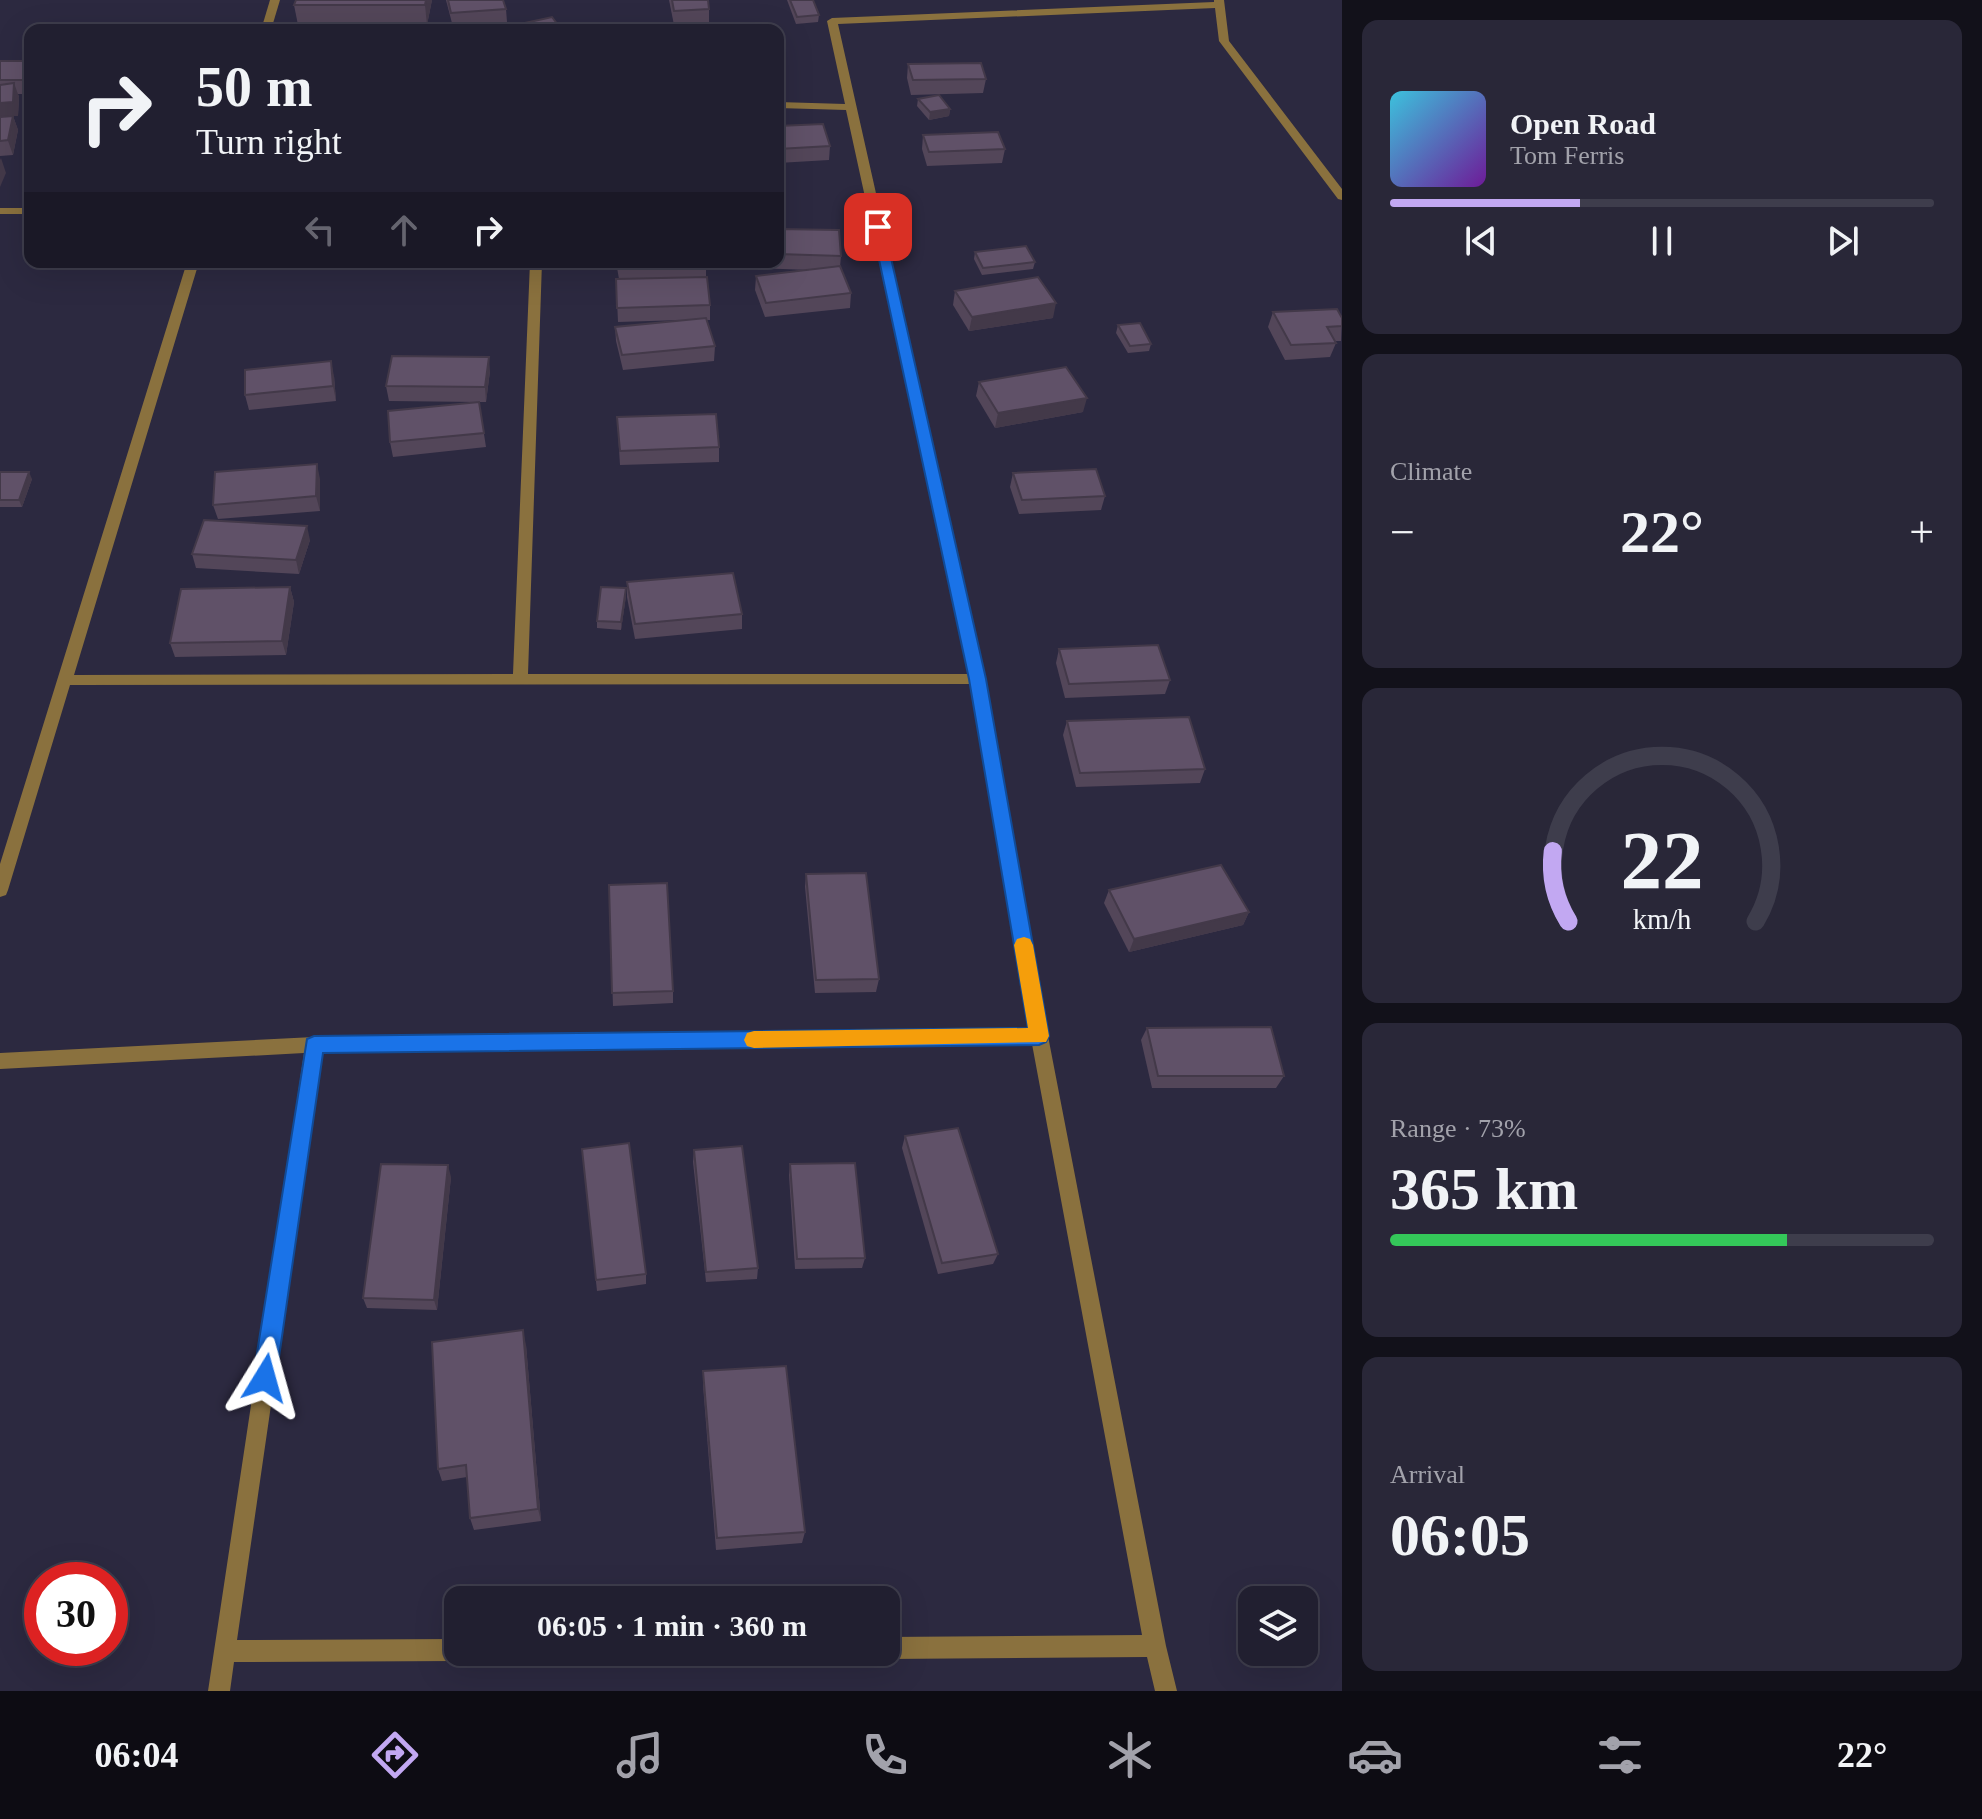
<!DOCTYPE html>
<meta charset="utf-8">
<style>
:root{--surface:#211f30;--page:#292738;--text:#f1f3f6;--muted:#a2a2ab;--line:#3e3d4c;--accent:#c2a8f2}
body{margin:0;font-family:"Times New Roman",serif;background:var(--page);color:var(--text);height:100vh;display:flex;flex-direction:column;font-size:30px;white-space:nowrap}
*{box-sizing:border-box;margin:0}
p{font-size:26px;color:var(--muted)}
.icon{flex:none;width:44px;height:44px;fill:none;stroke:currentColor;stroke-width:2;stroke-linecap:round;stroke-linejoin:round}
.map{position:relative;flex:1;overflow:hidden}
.side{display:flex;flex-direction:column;gap:20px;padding:20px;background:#12111a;width:640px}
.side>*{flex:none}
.banner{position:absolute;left:24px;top:24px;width:760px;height:244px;border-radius:16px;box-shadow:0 8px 32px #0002,0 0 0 2px var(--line);background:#211f30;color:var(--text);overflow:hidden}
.fabs{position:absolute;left:1238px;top:1586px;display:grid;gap:16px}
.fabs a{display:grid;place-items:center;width:80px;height:80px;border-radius:16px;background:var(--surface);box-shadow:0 8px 32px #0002,0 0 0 2px var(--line);font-size:40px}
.speed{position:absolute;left:24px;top:1562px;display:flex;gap:16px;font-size:40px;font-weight:700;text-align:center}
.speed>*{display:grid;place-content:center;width:104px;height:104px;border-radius:50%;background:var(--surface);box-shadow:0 8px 32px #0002,0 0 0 2px var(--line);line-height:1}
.speed .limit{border:12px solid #d22;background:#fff;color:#111}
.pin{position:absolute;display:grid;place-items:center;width:68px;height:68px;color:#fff;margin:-34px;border-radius:16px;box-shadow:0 4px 12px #0006}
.me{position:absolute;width:88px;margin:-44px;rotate:8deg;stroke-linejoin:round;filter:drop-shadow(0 0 6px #0008)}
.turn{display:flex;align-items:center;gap:28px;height:168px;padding:0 40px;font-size:36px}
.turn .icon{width:104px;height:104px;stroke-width:2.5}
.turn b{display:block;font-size:56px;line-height:68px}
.lanes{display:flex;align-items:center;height:76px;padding:0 40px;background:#0003;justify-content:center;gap:40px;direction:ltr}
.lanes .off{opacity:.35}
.big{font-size:60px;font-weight:600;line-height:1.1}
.side .widget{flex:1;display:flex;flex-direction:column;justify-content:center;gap:12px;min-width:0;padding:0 28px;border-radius:16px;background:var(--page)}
.side .dial{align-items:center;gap:0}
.dial svg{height:208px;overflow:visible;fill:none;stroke:var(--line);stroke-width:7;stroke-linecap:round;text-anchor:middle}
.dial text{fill:var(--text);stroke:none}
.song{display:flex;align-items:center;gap:24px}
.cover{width:96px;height:96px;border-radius:12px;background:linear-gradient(135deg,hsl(190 70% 55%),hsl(280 70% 35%))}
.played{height:8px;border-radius:4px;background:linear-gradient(90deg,var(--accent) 35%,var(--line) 35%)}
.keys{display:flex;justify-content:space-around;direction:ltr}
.heat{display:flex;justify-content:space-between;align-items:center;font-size:44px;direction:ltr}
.charge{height:12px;border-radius:6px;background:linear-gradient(90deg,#34c759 73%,var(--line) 0)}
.trip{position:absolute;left:444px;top:1586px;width:456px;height:80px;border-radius:16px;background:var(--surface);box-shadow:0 8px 32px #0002,0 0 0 2px var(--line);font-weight:600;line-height:80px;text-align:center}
.dock{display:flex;height:128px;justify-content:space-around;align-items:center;background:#0d0c13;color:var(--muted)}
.dock .icon{width:56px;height:56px}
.dock .active{color:var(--accent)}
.dock b{font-size:36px;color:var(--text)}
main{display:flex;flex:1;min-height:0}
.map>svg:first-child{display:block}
</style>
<main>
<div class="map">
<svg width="1342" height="1691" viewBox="0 0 1342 1691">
<rect width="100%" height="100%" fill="#2c2940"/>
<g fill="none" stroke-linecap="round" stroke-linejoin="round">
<g fill="#8a713e" fill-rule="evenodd">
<path d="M270,0h10l-9,30h-10z"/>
<path d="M1214,0h10l5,41 113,148v11l-4,-1 -119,-158 -4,-33 -377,16 147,655 63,357 118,610 11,45h-22l-8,-34 -261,2 -8,-3 -1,-4h9v-15l256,-2 -110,-591 -710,9 -85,587 221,-1v13h10l-2,6 -8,3 -224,1 -4,29h-22l96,-638 -304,16v-16l314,-16 715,-8 -57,-345 -902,1 -62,205 -2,5 -6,2v-33l187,-602h12l-125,413 439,-1 17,-412h12l-14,412h441l-123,-564 -68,-2v-6l67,2 -18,-83 5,-3 382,-16z"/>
<rect x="0" y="208" width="30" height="6"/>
</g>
</g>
<g fill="#534659">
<path d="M296,0h136l-5,25h-129l-4,-20z"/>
<path d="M446,0h57l3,9 1,13 -54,5z"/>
<path d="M669,0h39l1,9v14l-35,2z"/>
<path d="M787,0h26l6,15 -1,7 -22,2z"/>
<path d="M0,61h30v33h-12l1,3 -1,19h-5l5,14 -5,25 -13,1z"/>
<path d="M908,64l78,15 -3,14 -72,2 -4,-17z"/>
<path d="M918,99l32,10 -1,7 -20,4 -12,-14z"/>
<path d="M778,126l52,20 -1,14 -51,3z"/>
<path d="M923,135l82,14 -3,14 -75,3 -5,-17z"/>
<path d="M778,229l63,27 -1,11 11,26 -1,15 -85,9 -10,-27 1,-14 54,-6 -58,-2v-6h26z"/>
<path d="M975,252l60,10 -2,7 -51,6 -8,-16z"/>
<path d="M616,262h90v15l4,28v15h-3l8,26 -1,15 -91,9 -7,-29 -1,-14 67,-7 -64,2 -2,-43h3z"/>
<path d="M955,291l98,27 -84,13 -16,-26z"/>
<path d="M1273,312l69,6 -1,23h-6l1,2 -6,14 -45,3 -17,-33z"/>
<path d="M1118,325l33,19 -2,7 -21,2 -12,-20z"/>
<path d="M490,371l-4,31h-7l7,45 -93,10 -3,-15 88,-40 -89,-1 -3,-15z"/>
<path d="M334,376l2,25 -87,9 -4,-15z"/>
<path d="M979,382l104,30 -88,16 -19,-32z"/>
<path d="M617,417l102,30v15l-99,3z"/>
<path d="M0,472l32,7 -10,28h-22z"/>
<path d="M1013,473l92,23 -4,14 -82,4 -9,-27z"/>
<path d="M320,479v32l-102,8 -5,-14z"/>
<path d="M310,540l-11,34 -103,-6 -4,-14z"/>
<path d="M627,582l115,32v15l-107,10 -8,-42z"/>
<path d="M290,587l4,15 -8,53 -111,2 -5,-14z"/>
<path d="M626,596l-5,34 -24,-2v-7z"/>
<path d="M1059,649l111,31 -5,14 -100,4 -9,-35z"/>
<path d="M1067,721l138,48 -5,14 -124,4 -13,-52z"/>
<path d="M806,874l73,105 -3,13 -61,1 -10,-106z"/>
<path d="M609,885l64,106v12l-60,3z"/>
<path d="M1109,890l140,22 -6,13 -114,27 -25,-49z"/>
<path d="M1147,1028l137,48 -8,12h-124l-11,-48z"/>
<path d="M905,1136l93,118 -5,10 -55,10 -36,-126z"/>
<path d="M582,1149l64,125v10l-49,7z"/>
<path d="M694,1150l64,118 -1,11 -51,3 -13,-120z"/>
<path d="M790,1164l75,94 -3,10 -67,1 -6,-94z"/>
<path d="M451,1177l-14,133 -70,-2 -4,-10z"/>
<path d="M526,1345l15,176 -67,9 -4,-12 -3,-41 -25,4 -4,-12z"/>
<path d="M703,1371l102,161 -3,11 -86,7 -13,-165z"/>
</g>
<g fill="#433949">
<path d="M426,0h6l-5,25 -2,-20z"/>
<path d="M14,83l5,14 -1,19h-5l5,14 -5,25 -13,-37v-15z"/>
<path d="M950,109l-1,7 -20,4 1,-8z"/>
<path d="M1,158l5,15 -6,14v-27z"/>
<path d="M1056,303l-3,15 -84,13 3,-14z"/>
<path d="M489,357l1,14 -4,31 -1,-15z"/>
<path d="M331,361l3,15 2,25 -3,-15z"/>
<path d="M1087,398l-4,14 -88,16 3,-15z"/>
<path d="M317,464l3,15v32l-4,-15z"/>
<path d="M29,472l3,7 -10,28 -3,-7z"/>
<path d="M307,526l3,14 -11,34 -3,-14z"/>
<path d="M290,587l4,15 -8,53 -4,-14z"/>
<path d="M626,588v8l-5,34v-8z"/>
<path d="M1249,912l-6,13 -114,27 5,-13z"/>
<path d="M448,1165l3,12 -14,133 -3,-10z"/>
<path d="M523,1330l3,15 15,176 -3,-12z"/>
</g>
<g fill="#605168" stroke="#433949" stroke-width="2">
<path d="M296,0h130l-1,5h-131z"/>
<path d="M448,0h55l3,9 -55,4z"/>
<path d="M672,0h36l1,9 -35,2z"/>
<path d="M790,0h23l6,15 -22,2z"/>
<path d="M552,17l9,12 -31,1 -5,-7z"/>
<rect x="0" y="61" width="30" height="19"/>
<path d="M981,63l5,16 -73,1 -5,-16z"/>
<path d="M14,83l-1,19 -13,1v-18z"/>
<path d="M939,95l11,14 -20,3 -12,-13z"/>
<path d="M13,116l-5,24 -8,1v-24z"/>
<path d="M823,124l7,22 -52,3v-23z"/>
<path d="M998,132l7,17 -76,3 -6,-17z"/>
<path d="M778,229l61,1 2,26 -63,-2z"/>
<path d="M1026,246l9,16 -52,6 -8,-16z"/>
<path d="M618,262h88l-87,5z"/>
<path d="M840,266l11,27 -85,10 -10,-27z"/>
<path d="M707,277l3,28 -93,3 -1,-29z"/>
<path d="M1038,277l18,26 -84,14 -17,-26z"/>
<path d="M1337,309l5,9v8l-15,1 9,16 -45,2 -18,-33z"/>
<path d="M706,318l9,28 -93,9 -7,-28z"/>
<path d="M1140,323l11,21 -21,2 -12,-21z"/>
<path d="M392,356l97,1 -4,30 -99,-1z"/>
<path d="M331,361l2,25 -88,9v-25z"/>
<path d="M1066,367l21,31 -89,15 -19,-31z"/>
<path d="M479,402l5,31 -94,9 -2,-31z"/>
<path d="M716,414l3,33 -99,4 -3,-34z"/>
<path d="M317,464l-1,32 -103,9 2,-33z"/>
<path d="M1096,469l9,27 -83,4 -9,-27z"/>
<path d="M0,472h29l-10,28h-19z"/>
<path d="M204,520l103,6 -11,34 -104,-6z"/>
<path d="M733,573l9,41 -107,10 -8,-42z"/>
<path d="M290,587l-8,54 -112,2 11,-54z"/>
<path d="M601,587l25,1 -5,34 -24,-1z"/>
<path d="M1158,645l12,35 -101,4 -10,-35z"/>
<path d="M1189,717l16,52 -125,4 -13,-52z"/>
<path d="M1221,865l28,47 -115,27 -25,-49z"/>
<path d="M866,873l13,106 -63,1 -10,-106z"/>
<path d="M667,883l6,108 -61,2 -3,-108z"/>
<path d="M1271,1027l13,49h-126l-11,-48z"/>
<path d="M958,1128l40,126 -56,9 -37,-127z"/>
<path d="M629,1143l17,131 -50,6 -14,-131z"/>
<path d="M742,1146l16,122 -52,4 -12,-122z"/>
<path d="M855,1163l10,95 -68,1 -7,-95z"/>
<path d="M381,1164l67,1 -14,135 -71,-2z"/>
<path d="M523,1330l15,179 -68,9 -4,-53 -28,4 -6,-127z"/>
<path d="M786,1366l19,166 -88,6 -14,-167z"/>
</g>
<path fill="#1a73e8" stroke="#114b97" stroke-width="2" d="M878,223l6,4 102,452 63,357 -3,6 -7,3 -716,8 -47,325 -3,8 -8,4 -8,-4 -4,-8 54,-339 7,-3 714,-8 -59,-349 -97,-452z"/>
<path fill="#f59e0b" d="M1024,937l6,2 3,6 16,91 -3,6 -292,6 -7,-2 -3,-6 3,-7 7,-2 274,-3 -14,-83 3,-6z"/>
</svg>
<div class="fabs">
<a><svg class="icon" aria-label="layers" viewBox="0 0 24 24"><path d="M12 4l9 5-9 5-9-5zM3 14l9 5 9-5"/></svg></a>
</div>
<div class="speed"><div class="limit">30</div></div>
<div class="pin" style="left:878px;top:227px;background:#d93025"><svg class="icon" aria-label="arrive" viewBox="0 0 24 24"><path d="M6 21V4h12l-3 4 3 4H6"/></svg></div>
<svg class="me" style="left:265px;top:1378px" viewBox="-20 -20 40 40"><path d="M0-17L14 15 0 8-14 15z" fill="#1a73e8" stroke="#fff" stroke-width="4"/></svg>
<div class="trip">06:05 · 1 min · 360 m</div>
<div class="banner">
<div class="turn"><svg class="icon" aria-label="right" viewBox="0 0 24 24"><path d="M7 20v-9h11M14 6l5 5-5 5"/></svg><div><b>50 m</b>Turn right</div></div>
<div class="lanes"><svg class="icon off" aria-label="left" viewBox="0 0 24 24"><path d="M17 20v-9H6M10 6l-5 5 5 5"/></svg><svg class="icon off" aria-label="ahead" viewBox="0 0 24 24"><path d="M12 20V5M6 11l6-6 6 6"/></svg><svg class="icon" aria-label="right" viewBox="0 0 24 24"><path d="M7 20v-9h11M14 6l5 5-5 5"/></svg></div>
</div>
</div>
<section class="side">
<div class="widget">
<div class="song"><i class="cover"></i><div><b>Open Road</b><p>Tom Ferris</p></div></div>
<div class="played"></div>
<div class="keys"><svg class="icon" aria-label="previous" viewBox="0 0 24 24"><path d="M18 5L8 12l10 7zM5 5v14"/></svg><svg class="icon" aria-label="pause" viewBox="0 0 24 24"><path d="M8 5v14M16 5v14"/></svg><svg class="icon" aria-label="next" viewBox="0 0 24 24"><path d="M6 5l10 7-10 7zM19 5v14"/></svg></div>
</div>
<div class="widget"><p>Climate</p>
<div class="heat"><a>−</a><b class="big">22°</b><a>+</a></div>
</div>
<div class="widget dial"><svg viewBox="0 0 100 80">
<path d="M14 69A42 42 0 1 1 86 69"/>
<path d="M14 69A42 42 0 0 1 8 42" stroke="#c2a8f2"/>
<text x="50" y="56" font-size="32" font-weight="700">22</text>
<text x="50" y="72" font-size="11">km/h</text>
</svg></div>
<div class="widget"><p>Range · 73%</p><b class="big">365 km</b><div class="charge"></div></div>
<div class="widget"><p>Arrival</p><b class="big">06:05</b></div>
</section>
</main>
<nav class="dock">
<b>06:04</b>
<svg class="icon active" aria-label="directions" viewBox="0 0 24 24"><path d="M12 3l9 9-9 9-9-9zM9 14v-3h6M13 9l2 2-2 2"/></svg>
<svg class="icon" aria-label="music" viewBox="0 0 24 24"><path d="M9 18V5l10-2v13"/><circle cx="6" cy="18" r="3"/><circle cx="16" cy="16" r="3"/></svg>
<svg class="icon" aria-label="phone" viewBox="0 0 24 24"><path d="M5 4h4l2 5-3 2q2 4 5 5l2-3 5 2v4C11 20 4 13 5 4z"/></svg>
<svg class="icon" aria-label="climate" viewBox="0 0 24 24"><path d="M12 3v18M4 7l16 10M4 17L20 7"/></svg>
<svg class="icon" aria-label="car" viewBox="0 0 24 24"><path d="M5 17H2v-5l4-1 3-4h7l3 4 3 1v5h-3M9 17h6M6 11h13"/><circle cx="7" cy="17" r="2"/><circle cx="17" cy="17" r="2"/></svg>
<svg class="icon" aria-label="filters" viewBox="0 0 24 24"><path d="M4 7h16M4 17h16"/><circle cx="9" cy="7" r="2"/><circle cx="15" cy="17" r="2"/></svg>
<b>22°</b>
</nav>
